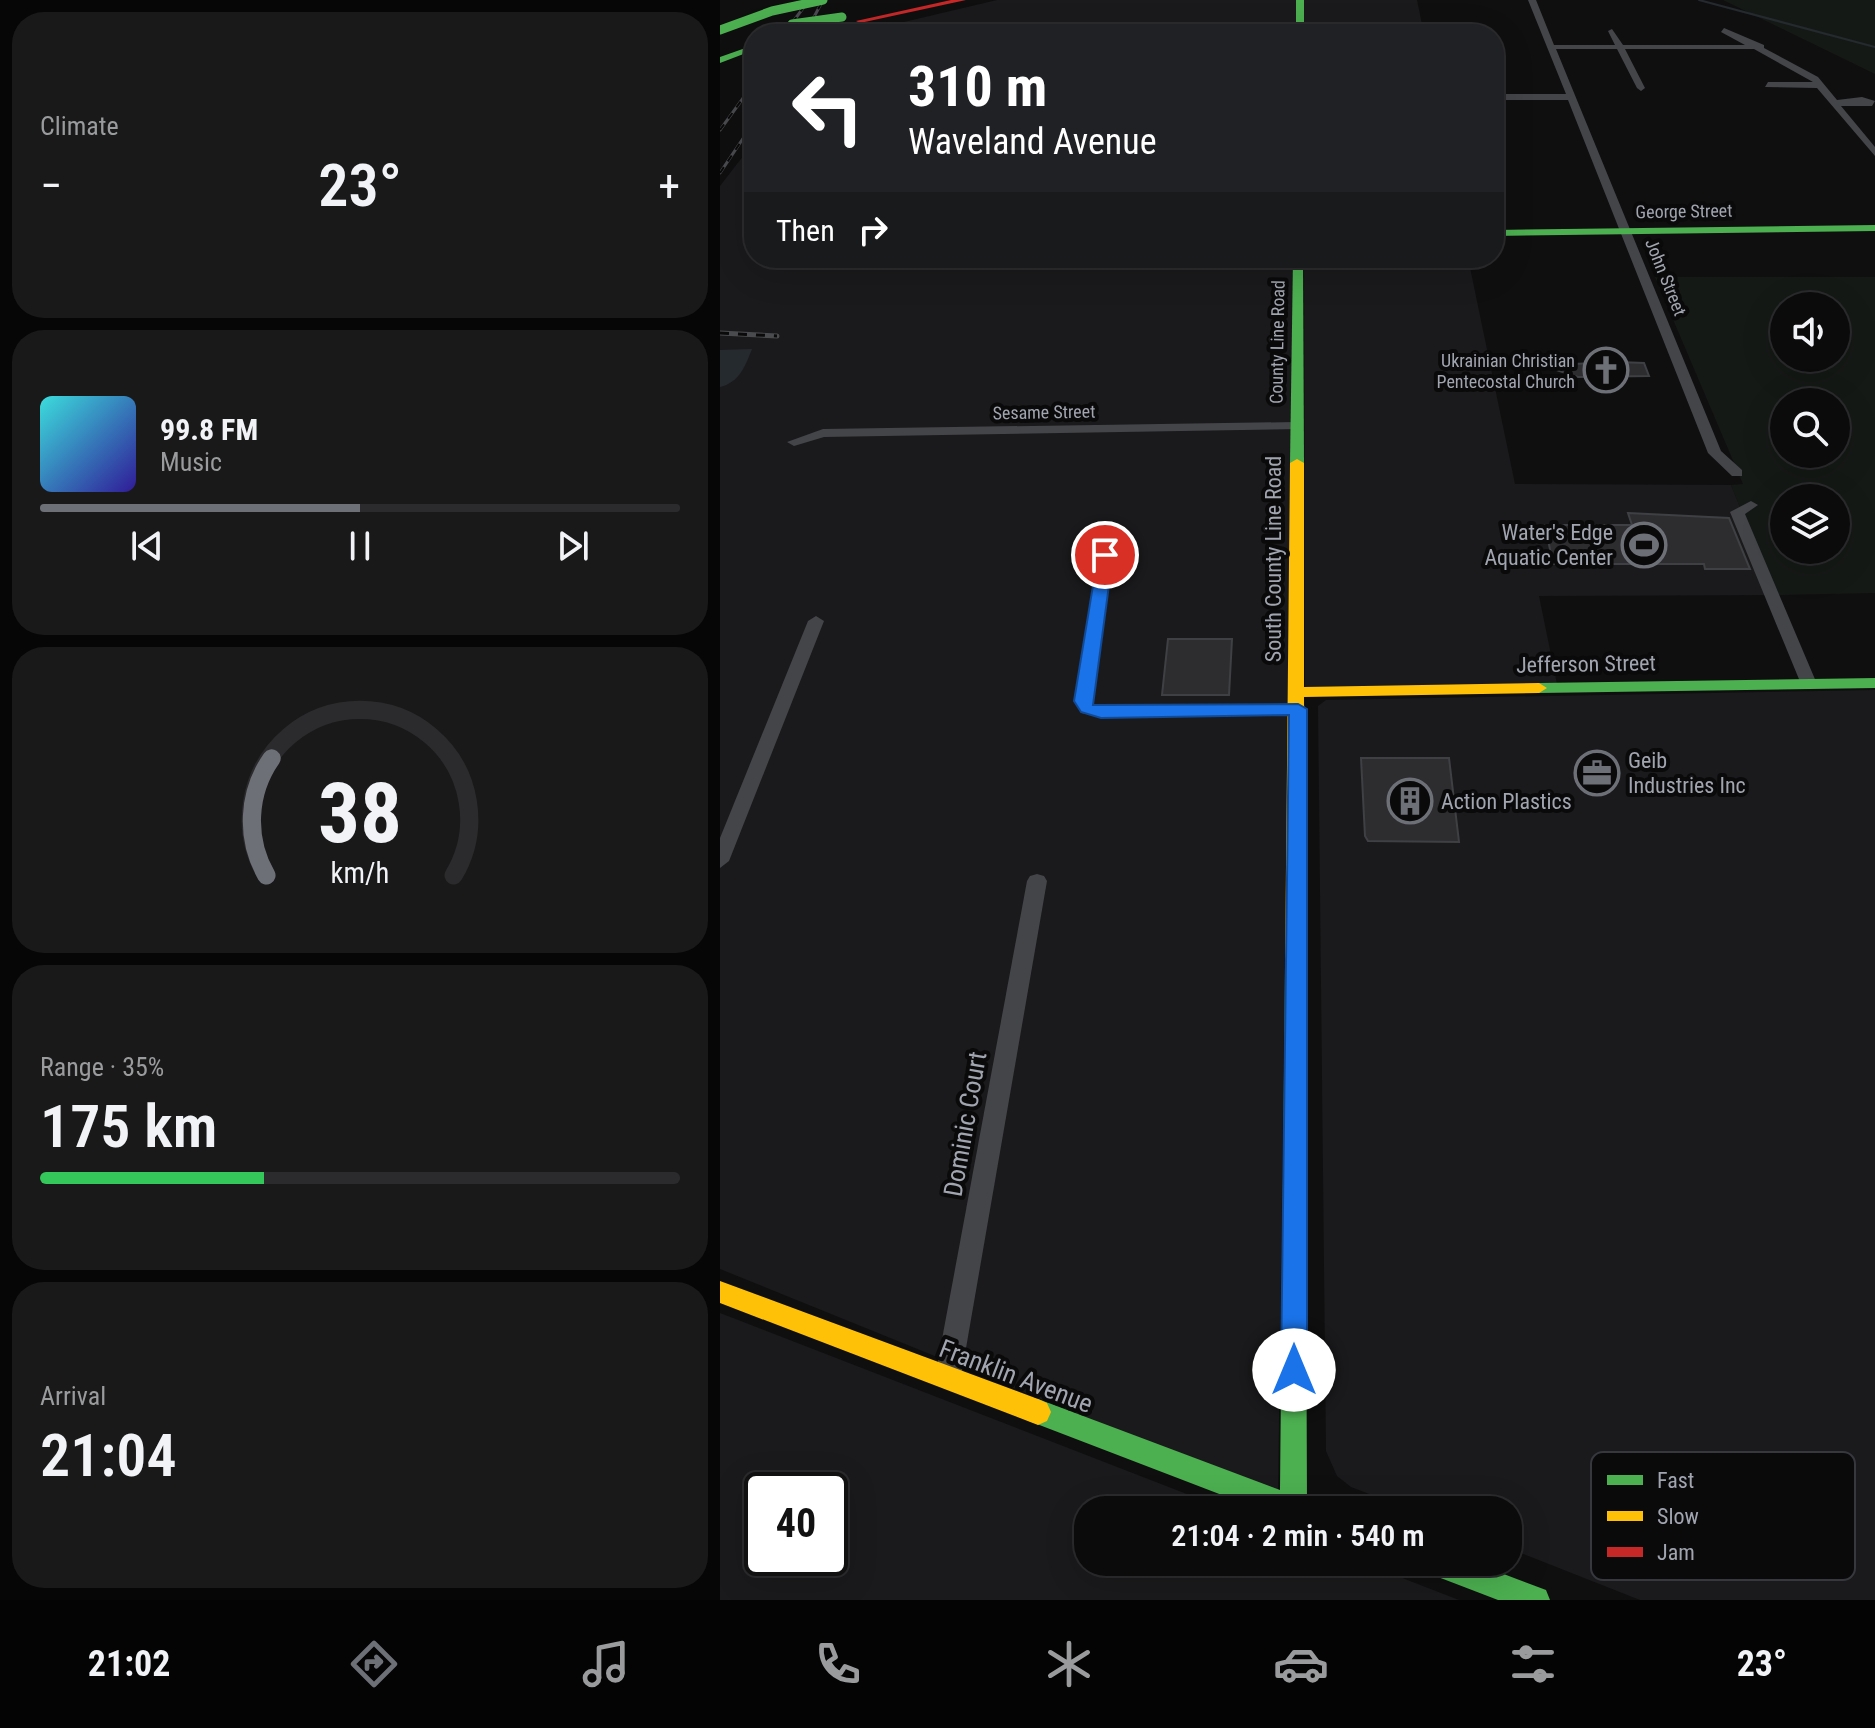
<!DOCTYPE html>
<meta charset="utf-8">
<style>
:root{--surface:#0b0b0c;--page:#19191a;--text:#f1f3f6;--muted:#9a9b9d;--line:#2b2b2d;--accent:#6e7078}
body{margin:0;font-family:"Roboto Condensed",sans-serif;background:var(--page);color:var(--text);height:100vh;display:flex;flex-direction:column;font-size:30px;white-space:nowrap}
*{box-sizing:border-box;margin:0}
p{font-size:26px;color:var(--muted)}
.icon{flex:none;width:44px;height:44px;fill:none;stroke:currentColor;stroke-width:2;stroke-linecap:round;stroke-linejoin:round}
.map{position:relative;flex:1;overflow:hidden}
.side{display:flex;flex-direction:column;gap:12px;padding:12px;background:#060607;width:720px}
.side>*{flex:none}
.banner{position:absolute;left:24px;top:24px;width:760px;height:244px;border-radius:32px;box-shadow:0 8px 32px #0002,0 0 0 2px var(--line);background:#202124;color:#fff;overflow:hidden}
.buttons{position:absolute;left:1050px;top:292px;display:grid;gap:16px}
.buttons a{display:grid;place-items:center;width:80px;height:80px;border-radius:50%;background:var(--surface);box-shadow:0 8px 32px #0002,0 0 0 2px var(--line);font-size:40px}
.speed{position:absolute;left:24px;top:1472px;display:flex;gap:16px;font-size:40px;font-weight:700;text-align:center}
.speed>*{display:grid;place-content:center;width:104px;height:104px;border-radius:50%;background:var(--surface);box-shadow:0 8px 32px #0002,0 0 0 2px var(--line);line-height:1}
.speed .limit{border:4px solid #111;border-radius:12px;background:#fff;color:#111}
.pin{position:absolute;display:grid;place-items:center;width:68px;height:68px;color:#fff;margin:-34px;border:4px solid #fff;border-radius:50%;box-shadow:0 2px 8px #0007}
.me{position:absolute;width:88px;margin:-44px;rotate:0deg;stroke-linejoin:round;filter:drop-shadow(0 0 6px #0008)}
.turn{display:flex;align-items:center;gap:28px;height:168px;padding:0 32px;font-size:36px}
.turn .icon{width:104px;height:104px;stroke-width:2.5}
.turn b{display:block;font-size:56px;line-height:68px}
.then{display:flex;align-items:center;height:76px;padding:0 32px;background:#0003;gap:16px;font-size:30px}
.big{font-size:60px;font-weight:600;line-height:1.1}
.side .widget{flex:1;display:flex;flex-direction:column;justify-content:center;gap:12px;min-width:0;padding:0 28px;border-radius:32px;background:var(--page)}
.side .dial{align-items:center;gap:0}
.dial svg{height:208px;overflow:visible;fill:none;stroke:var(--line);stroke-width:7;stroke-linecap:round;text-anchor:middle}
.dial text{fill:var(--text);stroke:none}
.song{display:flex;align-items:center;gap:24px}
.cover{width:96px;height:96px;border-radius:12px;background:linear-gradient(135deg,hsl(180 70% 55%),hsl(250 70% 35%))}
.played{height:8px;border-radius:4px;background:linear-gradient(90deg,var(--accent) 50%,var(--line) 50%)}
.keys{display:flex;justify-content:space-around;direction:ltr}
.heat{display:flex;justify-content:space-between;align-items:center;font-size:44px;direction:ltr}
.charge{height:12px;border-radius:6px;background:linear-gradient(90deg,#34c759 35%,var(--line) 0)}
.trip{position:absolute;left:354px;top:1496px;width:448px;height:80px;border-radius:32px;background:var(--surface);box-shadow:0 8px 32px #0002,0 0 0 2px var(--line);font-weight:600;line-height:80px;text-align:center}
.tabs{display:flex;height:128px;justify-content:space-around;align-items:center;background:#040405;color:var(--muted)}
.tabs .icon{width:56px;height:56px}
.tabs .selected{color:var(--accent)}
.tabs b{font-size:36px;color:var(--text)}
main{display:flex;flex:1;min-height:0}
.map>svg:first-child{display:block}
</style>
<main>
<section class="side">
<div class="widget"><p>Climate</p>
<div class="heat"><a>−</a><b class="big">23°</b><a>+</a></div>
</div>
<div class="widget">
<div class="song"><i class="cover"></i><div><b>99.8 FM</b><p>Music</p></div></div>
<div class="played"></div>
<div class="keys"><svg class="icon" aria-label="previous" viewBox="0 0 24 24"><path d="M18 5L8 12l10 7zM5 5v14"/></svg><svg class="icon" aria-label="pause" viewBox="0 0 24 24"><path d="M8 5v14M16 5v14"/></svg><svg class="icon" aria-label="next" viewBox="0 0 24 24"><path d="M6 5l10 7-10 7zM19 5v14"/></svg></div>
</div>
<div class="widget dial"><svg viewBox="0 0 100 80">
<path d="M14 69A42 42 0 1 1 86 69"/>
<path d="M14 69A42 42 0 0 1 16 24" stroke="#6e7078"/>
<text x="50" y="56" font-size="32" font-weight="700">38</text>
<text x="50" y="72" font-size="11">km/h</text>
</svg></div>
<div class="widget"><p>Range · 35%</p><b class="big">175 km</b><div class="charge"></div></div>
<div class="widget"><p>Arrival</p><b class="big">21:04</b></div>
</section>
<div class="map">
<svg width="1155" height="1600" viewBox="0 0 1155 1600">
<rect width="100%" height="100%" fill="#0f0f10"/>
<g fill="#1a1a1c" fill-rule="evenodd">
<path d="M277,0h300v34h-444z"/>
<path d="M582,0h115l7,34h-121z"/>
<path d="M34,142v116h540l-16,1237 -558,-226v-1083z"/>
<path d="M584,258h164l47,226 216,1 45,110 -237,1 18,88 -252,6z"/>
<path d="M1155,690v910h-235l-132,-52v-38h-97l-60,-23 -14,-11 -11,-25 -8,-745 8,-6z"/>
<path d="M0,1313l508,197h-140v52h273l98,38h-739zM110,1490v68h-68v-68z"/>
</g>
<g fill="#151916" fill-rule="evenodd">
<path d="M1003,0h152v74z"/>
<path d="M935,277h220v316l-99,2 -45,-110 12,-1zM1064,306h52v52h-52zM1064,402h52v52h-52zM1064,498h52v52h-52z"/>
</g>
<path fill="#252a2f" d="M32,349c-7,17 -12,33 -32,38v-37z"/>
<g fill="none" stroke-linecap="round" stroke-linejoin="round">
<path stroke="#252a2f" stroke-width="2" d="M979,0l176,47"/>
</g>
<g fill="#2d2d30" stroke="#3f4043" stroke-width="2">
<path d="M899,362l25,1 5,13 -71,1 -28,-9v-3z"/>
<path d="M908,513l101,5 21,51h-45l-1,-5h-151l-8,-39h87z"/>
<path d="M448,639h64l-3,56h-67z"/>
<path d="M641,758h88l10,84 -91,-1 -3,-5z"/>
</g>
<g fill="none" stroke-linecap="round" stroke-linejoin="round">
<g fill="#444549" fill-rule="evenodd">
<path d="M808,0h8l18,45h61l-7,-14 4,-2 11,16h122l-24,-13 3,-4 40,17v3l54,29 19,23 25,-3 13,4 -3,5h-31l34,41v9l-58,-68 -52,-1 3,-5h45l-59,-33h-129l20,39 -4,3 -4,-3 -20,-39h-61l165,402 21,19v6h-10l-24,-23 -140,-353h-65l-4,-3 4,-3h63z"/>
<path d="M576,422l7,4 -2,3 -477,8 -30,9 -7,-4 36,-13z"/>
<path d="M1031,501l7,4 -13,9 72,170 -2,4h-12l-2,-4 -71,-172z"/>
<path d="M390,523l7,4 -26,174 2,4 205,-1 6,1 2,4 -2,4 -203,4 -20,-4 -6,-12 28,-174z"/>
<path d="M96,616l8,5 -95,240 -9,7v-30l88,-217z"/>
<path d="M317,874l7,2 3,5 -86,496 -4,9 -9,3 -9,-3 -4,-9 92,-496 3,-5z"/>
</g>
<g fill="#4caf50" fill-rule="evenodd">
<rect x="576" y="0" width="8" height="34"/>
<path d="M34,45v5l-34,13v-6z"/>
<path d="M1155,225v6l-381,5v-6z"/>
<path d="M573,258h10l1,205 -7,4 -7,-4z"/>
<path d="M1155,678v10l-336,5 -8,-5 8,-5z"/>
<path d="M575,959l7,3 3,5 2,536 3,7h-49l-232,-89 -4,-9 4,-9 9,-4 242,91 5,-523 3,-5z"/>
<path d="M701,1562h51l74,28 4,10h-52l-73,-28z"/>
</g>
<g fill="#ffc107" fill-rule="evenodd">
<path d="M577,459l7,4v224l235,-4 8,5 -8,5 -235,4 1,270 -3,5h-14l-3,-5 5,-504z"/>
<path d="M0,1281l318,118 9,4 4,9 -4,9 -9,4 -318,-122z"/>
</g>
<path fill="#c62828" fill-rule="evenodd" d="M231,0h15l-106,23 -4,-2z"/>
<g stroke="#4a4b4e" stroke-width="3">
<g id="rail-far1">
<path d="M64,34l25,-34"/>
<path d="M85,34l18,-34"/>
<path d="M0,130l34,-47"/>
<path d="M0,173l34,-51"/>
</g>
</g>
<g stroke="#4a4b4e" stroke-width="5">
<path id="rail" d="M0,333l57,3"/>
</g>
<use href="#rail-far1" stroke="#0a0a0b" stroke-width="2" stroke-dasharray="7" stroke-linecap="butt"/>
<use href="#rail" stroke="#0a0a0b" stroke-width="3" stroke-dasharray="9" stroke-linecap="butt"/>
<g stroke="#4caf50" stroke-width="9">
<path d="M72,24l50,-7"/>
<path d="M0,30l52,-19 51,-11"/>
</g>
</g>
<path fill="#1a73e8" stroke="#114b97" stroke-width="2" d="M385,550l8,5 -20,150 205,-1 9,5v661l-4,9 -9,4 -9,-4 -4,-9 8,-655 -188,3 -20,-6 -7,-11 24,-146z"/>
<defs>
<g id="church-ring" transform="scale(2.3)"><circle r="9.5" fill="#0a0a0b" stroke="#6e7078" stroke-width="1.5"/><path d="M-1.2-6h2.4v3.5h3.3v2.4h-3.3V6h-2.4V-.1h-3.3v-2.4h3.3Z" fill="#6e7078"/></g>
<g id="stadium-ring" transform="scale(2.3)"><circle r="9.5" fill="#0a0a0b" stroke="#6e7078" stroke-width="1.5"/><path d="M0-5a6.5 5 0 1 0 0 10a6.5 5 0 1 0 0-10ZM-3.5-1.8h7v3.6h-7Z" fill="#6e7078"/></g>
<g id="office-ring" transform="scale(2.3)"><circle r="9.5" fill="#0a0a0b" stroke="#6e7078" stroke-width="1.5"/><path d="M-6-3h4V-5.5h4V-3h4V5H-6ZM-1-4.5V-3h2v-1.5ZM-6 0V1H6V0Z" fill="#6e7078"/></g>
<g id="building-ring" transform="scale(2.3)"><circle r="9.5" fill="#0a0a0b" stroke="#6e7078" stroke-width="1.5"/><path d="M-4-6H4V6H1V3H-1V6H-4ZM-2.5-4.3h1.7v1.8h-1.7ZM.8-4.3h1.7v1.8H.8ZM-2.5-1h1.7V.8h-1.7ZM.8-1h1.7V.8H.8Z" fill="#6e7078"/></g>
</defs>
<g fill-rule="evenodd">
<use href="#church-ring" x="886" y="370"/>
<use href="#stadium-ring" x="924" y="545"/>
<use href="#office-ring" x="877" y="773"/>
<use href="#building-ring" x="690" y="801"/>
</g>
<g text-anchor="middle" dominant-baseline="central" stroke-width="8" stroke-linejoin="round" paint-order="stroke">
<g font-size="18" fill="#a1a5b0" stroke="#0a0a0b">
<text transform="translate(964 211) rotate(-1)">George Street</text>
<text transform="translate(946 277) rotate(68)">John Street</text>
<text transform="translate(557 342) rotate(-89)">County Line Road</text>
<text transform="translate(324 412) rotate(-1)">Sesame Street</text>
</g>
<g font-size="18" fill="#a1a5b0" stroke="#0a0a0b" text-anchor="end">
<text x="855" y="360">Ukrainian Christian<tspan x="855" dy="21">Pentecostal Church</tspan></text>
</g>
<g font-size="22" fill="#a1a5b0" stroke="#0a0a0b" text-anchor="start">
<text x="893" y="532" text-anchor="end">Water's Edge<tspan x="893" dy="25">Aquatic Center</tspan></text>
<text x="908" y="760">Geib<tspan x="908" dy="25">Industries Inc</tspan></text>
<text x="721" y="801">Action Plastics</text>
</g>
<g font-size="22" fill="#a1a5b0" stroke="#0a0a0b">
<text transform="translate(553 559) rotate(-90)">South County Line Road</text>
<text transform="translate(866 664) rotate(-1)">Jefferson Street</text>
</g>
<g font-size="26" fill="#a1a5b0" stroke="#0a0a0b">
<text transform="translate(245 1124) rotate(-80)">Dominic Court</text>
<text transform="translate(296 1376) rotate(21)">Franklin Avenue</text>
</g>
</g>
<rect x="871" y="1452" width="264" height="128" rx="12" fill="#0a0a0b" stroke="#37383d" stroke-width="2"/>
<rect x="887" y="1475" width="36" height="10" fill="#4caf50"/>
<rect x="887" y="1511" width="36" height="10" fill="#ffc107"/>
<rect x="887" y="1547" width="36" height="10" fill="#c62828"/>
<g font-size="22" fill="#a1a5b0">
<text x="937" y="1488">Fast</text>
<text x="937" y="1524">Slow</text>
<text x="937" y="1560">Jam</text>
</g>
</svg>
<div class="buttons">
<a><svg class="icon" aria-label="sound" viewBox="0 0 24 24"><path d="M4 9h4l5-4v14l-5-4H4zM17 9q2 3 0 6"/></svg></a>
<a><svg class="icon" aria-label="search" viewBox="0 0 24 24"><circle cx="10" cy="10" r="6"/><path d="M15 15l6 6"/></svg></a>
<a><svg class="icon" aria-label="layers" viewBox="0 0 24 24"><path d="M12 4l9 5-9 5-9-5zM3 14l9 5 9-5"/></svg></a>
</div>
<div class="speed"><div class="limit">40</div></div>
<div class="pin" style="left:385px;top:555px;background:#d93025"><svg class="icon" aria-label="arrive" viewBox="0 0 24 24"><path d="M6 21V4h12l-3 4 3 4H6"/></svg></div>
<svg class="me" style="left:574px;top:1370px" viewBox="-20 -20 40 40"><circle r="19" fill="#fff"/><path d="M0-13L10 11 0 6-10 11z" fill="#1a73e8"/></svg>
<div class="trip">21:04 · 2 min · 540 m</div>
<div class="banner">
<div class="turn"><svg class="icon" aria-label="left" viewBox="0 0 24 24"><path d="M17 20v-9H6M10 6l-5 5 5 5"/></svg><div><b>310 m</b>Waveland Avenue</div></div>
<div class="then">Then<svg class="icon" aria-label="right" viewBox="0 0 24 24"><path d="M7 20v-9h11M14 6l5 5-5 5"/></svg></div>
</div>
</div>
</main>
<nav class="tabs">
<b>21:02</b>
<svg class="icon selected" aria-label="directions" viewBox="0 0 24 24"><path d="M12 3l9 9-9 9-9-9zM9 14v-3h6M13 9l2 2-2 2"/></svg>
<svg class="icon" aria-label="music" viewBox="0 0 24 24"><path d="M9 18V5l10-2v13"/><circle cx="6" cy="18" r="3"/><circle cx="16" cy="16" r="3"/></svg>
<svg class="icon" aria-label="phone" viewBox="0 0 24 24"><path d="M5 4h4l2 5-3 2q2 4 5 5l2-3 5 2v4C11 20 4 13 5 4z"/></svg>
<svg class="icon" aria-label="climate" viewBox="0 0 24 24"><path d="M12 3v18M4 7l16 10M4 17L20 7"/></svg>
<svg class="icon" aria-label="car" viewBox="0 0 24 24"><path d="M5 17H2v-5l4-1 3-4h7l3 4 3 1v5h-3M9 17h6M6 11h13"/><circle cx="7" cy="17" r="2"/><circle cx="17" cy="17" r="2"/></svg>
<svg class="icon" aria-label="filters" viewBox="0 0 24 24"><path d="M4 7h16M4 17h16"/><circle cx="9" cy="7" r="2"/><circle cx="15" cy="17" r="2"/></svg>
<b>23°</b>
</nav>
